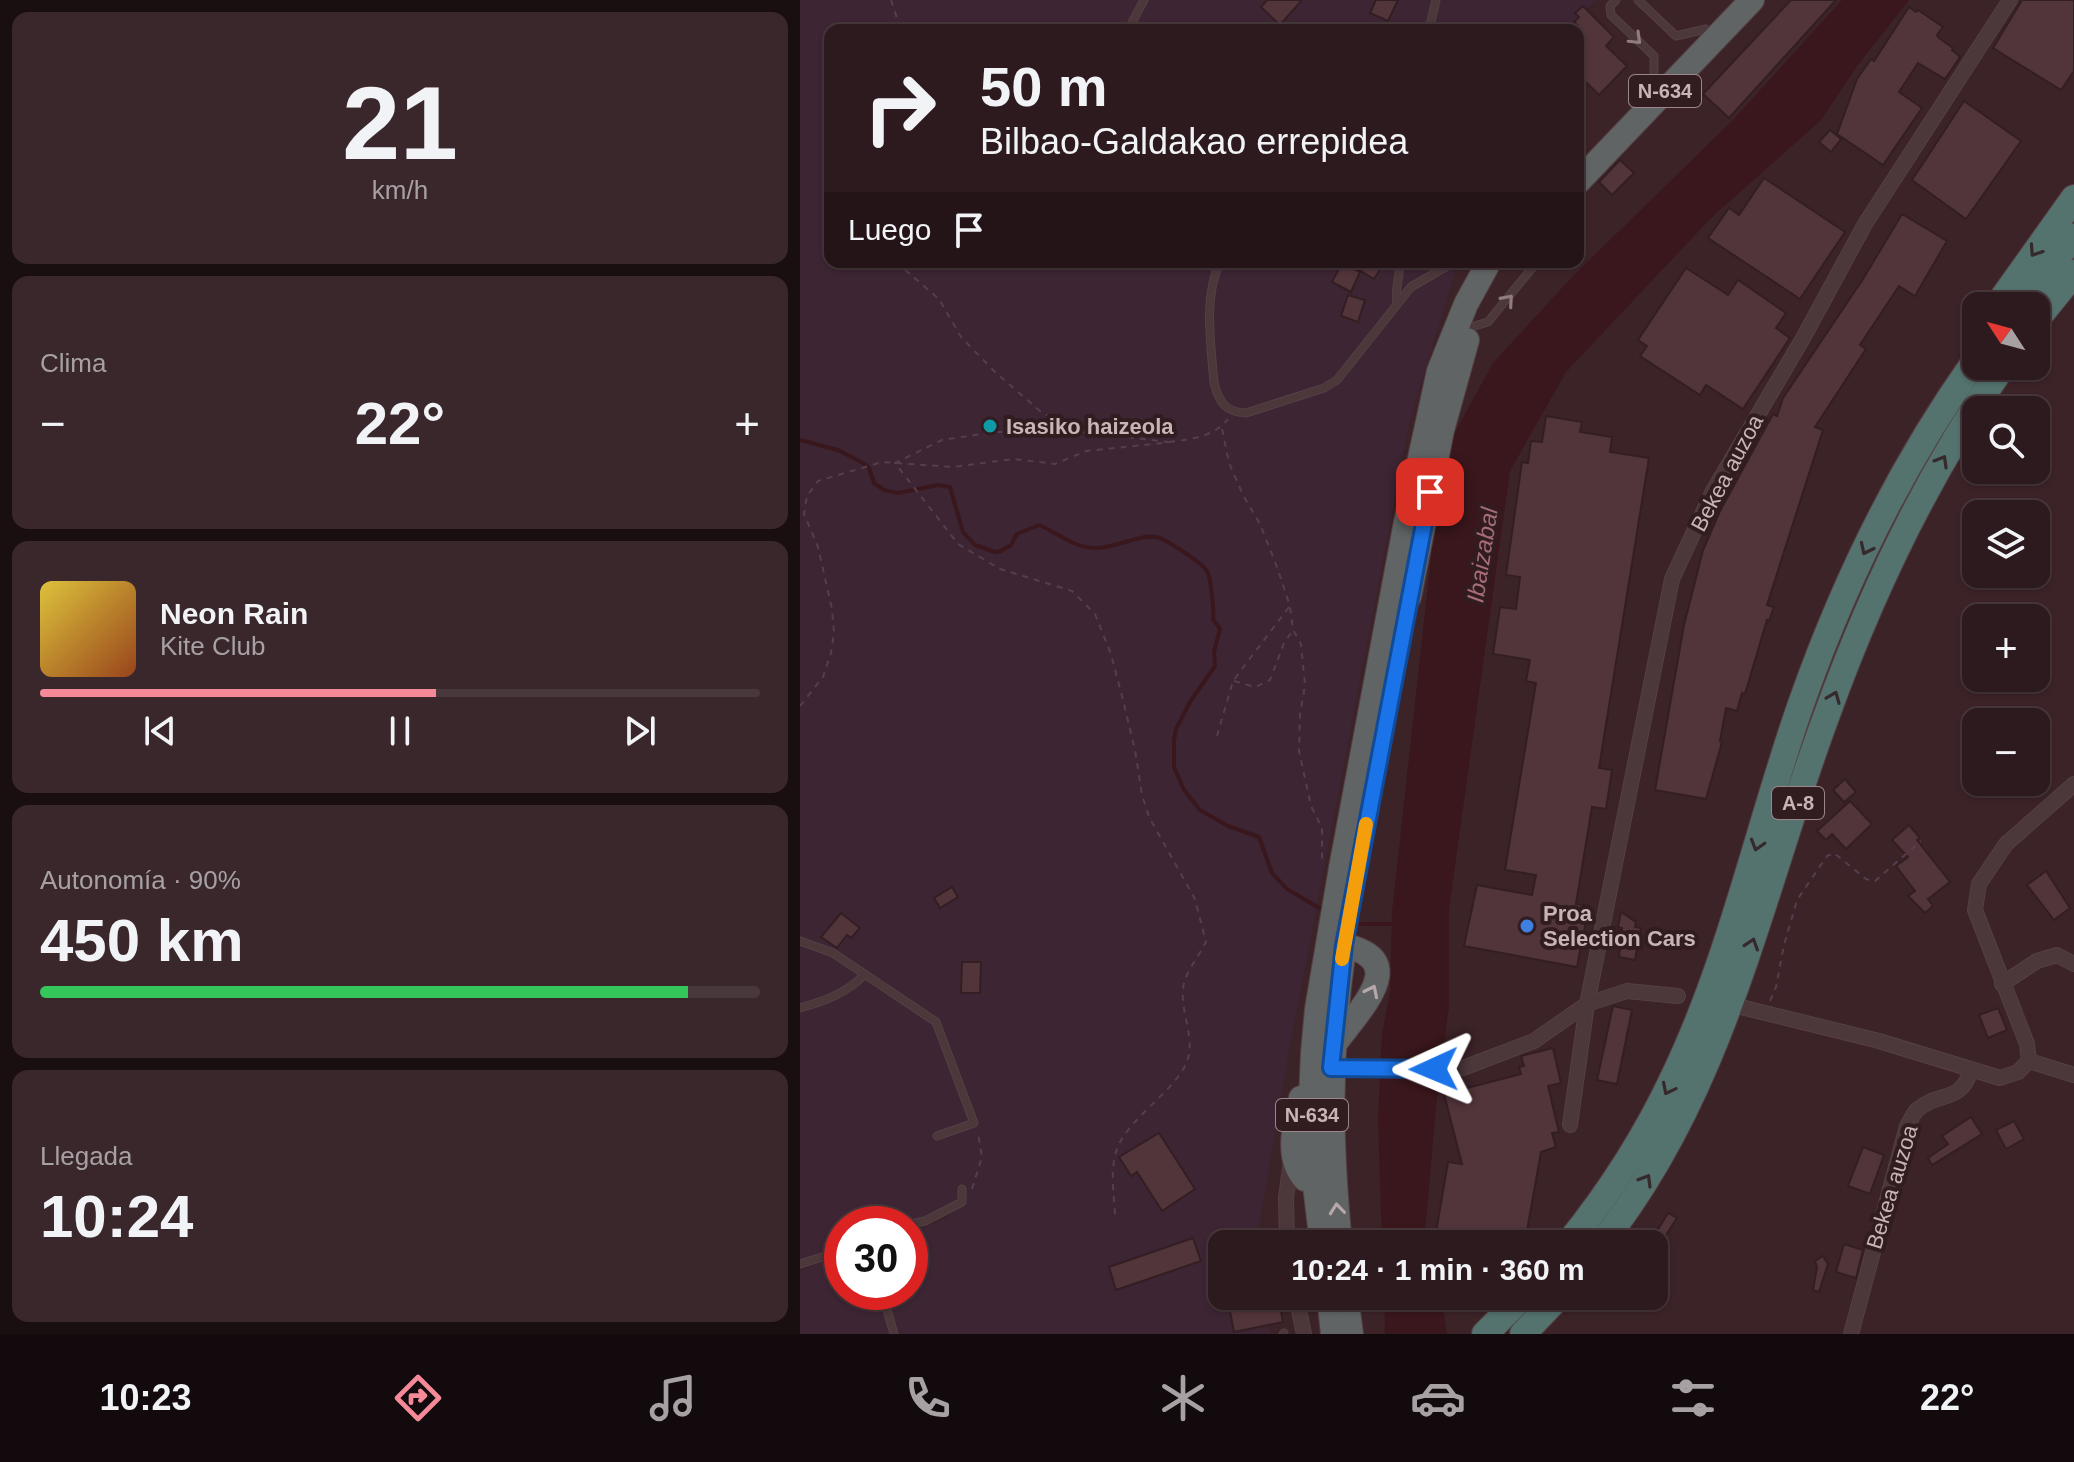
<!DOCTYPE html>
<html lang="es">
<meta charset="utf-8">
<style>
:root{--surface:#2d1a1e;--page:#39272b;--text:#f1f3f6;--muted:#a7a1a4;--line:#48383c;--accent:#f68998}
body{margin:0;font-family:Helvetica,sans-serif;background:var(--page);color:var(--text);height:100vh;display:flex;flex-direction:column;font-size:30px;white-space:nowrap}
*{box-sizing:border-box;margin:0}
p{font-size:26px;color:var(--muted)}
.icon{flex:none;width:44px;height:44px;fill:none;stroke:currentColor;stroke-width:2;stroke-linecap:round;stroke-linejoin:round}
.map{position:relative;flex:1;overflow:hidden}
.side{display:flex;flex-direction:column;gap:12px;padding:12px;background:#190e10;width:800px}
.side>*{flex:none}
.top-card{position:absolute;left:24px;top:24px;width:760px;height:244px;border-radius:16px;box-shadow:0 2px 6px #0004,0 0 0 2px var(--line);background:#2d1a1e;color:var(--text);overflow:hidden}
.needle{width:52px;rotate:306deg}
.tools{position:absolute;left:1162px;top:292px;display:grid;gap:16px}
.tools a{display:grid;place-items:center;width:88px;height:88px;border-radius:16px;background:var(--surface);box-shadow:0 2px 6px #0004,0 0 0 2px var(--line);font-size:40px}
.speed{position:absolute;left:24px;top:1206px;display:flex;gap:16px;font-size:40px;font-weight:700;text-align:center}
.speed>*{display:grid;place-content:center;width:104px;height:104px;border-radius:50%;background:var(--surface);box-shadow:0 2px 6px #0004,0 0 0 2px var(--line);line-height:1}
.speed .limit{border:12px solid #d22;background:#fff;color:#111}
.pin{position:absolute;display:grid;place-items:center;width:68px;height:68px;color:#fff;margin:-34px;border-radius:16px;box-shadow:0 4px 12px #0006}
.me{position:absolute;width:88px;margin:-44px;rotate:269deg;stroke-linejoin:round;filter:drop-shadow(0 0 6px #0008)}
.turn{display:flex;align-items:center;gap:28px;height:168px;padding:0 24px;font-size:36px}
.turn .icon{width:104px;height:104px;stroke-width:2.5}
.turn b{display:block;font-size:56px;line-height:68px}
.then{display:flex;align-items:center;height:76px;padding:0 24px;background:#0003;gap:16px;font-size:30px}
.big{font-size:60px;font-weight:700;line-height:1.1}
.side .card{flex:1;display:flex;flex-direction:column;justify-content:center;gap:12px;min-width:0;padding:0 28px;border-radius:16px;background:var(--page)}
.side .dial{align-items:center;gap:0}
.dial b{font-size:104px;line-height:1}
.song{display:flex;align-items:center;gap:24px}
.cover{width:96px;height:96px;border-radius:12px;background:linear-gradient(135deg,hsl(50 70% 55%),hsl(20 70% 35%))}
.played{height:8px;border-radius:4px;background:linear-gradient(90deg,var(--accent) 55%,var(--line) 55%)}
.keys{display:flex;justify-content:space-around;direction:ltr}
.heat{display:flex;justify-content:space-between;align-items:center;font-size:44px;direction:ltr}
.charge{height:12px;border-radius:6px;background:linear-gradient(90deg,#34c759 90%,var(--line) 0)}
.trip{position:absolute;left:408px;top:1230px;width:460px;height:80px;border-radius:16px;background:var(--surface);box-shadow:0 2px 6px #0004,0 0 0 2px var(--line);font-weight:700;line-height:80px;text-align:center}
.tabs{display:flex;height:128px;justify-content:space-around;align-items:center;background:#120a0c;color:var(--muted)}
.tabs .icon{width:56px;height:56px}
.tabs .current{color:var(--accent)}
.tabs b{font-size:36px;color:var(--text)}
main{display:flex;flex:1;min-height:0}
.map>svg:first-child{display:block}
</style>
<main>
<section class="side">
<div class="card dial"><b>21</b><p>km/h</p></div>
<div class="card"><p>Clima</p>
<div class="heat"><a>−</a><b class="big">22°</b><a>+</a></div>
</div>
<div class="card">
<div class="song"><i class="cover"></i><div><b>Neon Rain</b><p>Kite Club</p></div></div>
<div class="played"></div>
<div class="keys"><svg class="icon" aria-label="previous" viewBox="0 0 24 24"><path d="M18 5L8 12l10 7zM5 5v14"/></svg><svg class="icon" aria-label="pause" viewBox="0 0 24 24"><path d="M8 5v14M16 5v14"/></svg><svg class="icon" aria-label="next" viewBox="0 0 24 24"><path d="M6 5l10 7-10 7zM19 5v14"/></svg></div>
</div>
<div class="card"><p>Autonomía · 90%</p><b class="big">450 km</b><div class="charge"></div></div>
<div class="card"><p>Llegada</p><b class="big">10:24</b></div>
</section>
<div class="map">
<svg width="1274" height="1334" viewBox="0 0 1274 1334">
<rect width="100%" height="100%" fill="#3c2328"/>
<path fill="#3d2534" d="M0,0h796l-29,30h-737v232h628l-49,161 -123,644 -30,177h-34v52h42l6,38h-470v-63l42,-17v38h68v-58l37,-16 24,-28 -17,17 -44,17h-68v27l-42,19z"/>
<g fill="#3a171c">
<path d="M1042,0h67l-52,66 -36,54 -109,97 -146,155 -56,99 -61,438v98l-12,89 -12,137 3,11h-46l-4,-125 4,-86 8,-40 2,-81 47,-427 14,-49 40,-73 78,-85 162,-158z"/>
<path d="M584,1296h57l6,38h-62z"/>
</g>
<g fill="none" stroke-linecap="round" stroke-linejoin="round">
<g stroke="#3a171c" stroke-width="4">
<path d="M0,440l38,10 25,13 6,5 5,15 10,7 14,3 40,-8 12,2 13,45 12,13 20,7 6,-1 10,-6 6,-11 22,-9c19,8 35,23 56,23 18,1 45,-14 61,-11 10,2 45,25 51,34 4,6 7,40 6,48l7,10 -6,23 1,14 -25,36 -14,27 -2,11v27l10,23 16,20 28,16 31,11 13,36 15,16 34,20"/>
<path d="M561,924h34"/>
</g>
</g>
<g fill="#52353b" stroke="#331e22" stroke-width="2">
<path d="M467,0h35l-22,25 -19,-18z"/>
<path d="M576,0h22l-10,21 -18,-8z"/>
<path d="M991,0h45l-107,118 -26,-24z"/>
<path d="M1222,0h52v71l-13,19 -68,-42z"/>
<path d="M783,6l31,31 -8,9 21,20 -28,29 -12,-12 -9,12v-69l-4,-4 5,-5 -4,-4z"/>
<path d="M1109,7l7,5 2,-2 25,17 -6,8 2,3 14,10 -1,2 8,7 -15,22 -27,-16 -19,29 23,16 -39,57 -46,-31 20,-55 14,-20 3,2z"/>
<path d="M1164,101l57,40 -55,78 -54,-39z"/>
<path d="M1030,130l11,9 -10,13 -12,-10z"/>
<path d="M820,160l14,13 -22,22 -13,-13z"/>
<path d="M964,178l81,54 -45,67 -92,-61 21,-30 10,7z"/>
<path d="M1102,214l45,27 -32,55 -16,-10 -39,59 6,4 -51,78 8,3 -56,175 7,2 -5,14 -2,-1 -22,74 -3,-1 -5,18 -11,-3 -6,33 2,1 -16,57 -51,-9 29,-165 19,-75 17,-39 53,-97 4,2 6,-18 80,-119z"/>
<path d="M563,262h22l-11,17 -15,-9z"/>
<path d="M542,263l18,9 -9,20 -19,-10z"/>
<path d="M886,268l42,27 10,-15 48,33 -10,15 14,10 -47,71 -37,-24 -6,10 -60,-39 7,-10 -9,-6z"/>
<path d="M548,295l17,5 -7,22 -17,-6z"/>
<path d="M746,416l36,6 -2,10 32,5 -2,15 39,6 -50,310 13,2 -6,39 -14,-2 -16,97 13,2 -12,61 -113,-21 13,-61 55,10 4,-20 -31,-5 31,-187 -10,-2 4,-21 -37,-6 7,-47 16,2 4,-32 -14,-2 16,-113 6,1 3,-22 11,1z"/>
<path d="M1045,779l11,13 -12,10 -11,-12z"/>
<path d="M1050,801l22,23 -26,25 -14,-15 -6,6 -9,-9z"/>
<path d="M1109,825l11,13 -3,2 33,42 -22,17 5,7 -8,7 -17,-17 7,-5 -19,-25 12,-9 -16,-17z"/>
<path d="M1246,871l24,37 -16,12 -27,-35z"/>
<path d="M152,887l6,10 -18,11 -6,-10z"/>
<path d="M821,912l15,10 -1,5 6,1 -6,32 -16,-3 3,-29 -4,-1z"/>
<path d="M41,913l19,15 -9,10 -4,-3 -10,13 -16,-11z"/>
<path d="M162,962h19l-1,31h-19z"/>
<path d="M813,1006l19,4 -15,74 -20,-4z"/>
<path d="M1198,1008l9,22 -19,8 -9,-23z"/>
<path d="M753,1048l8,35 -13,3 11,46 -7,1 4,14 -15,5 -16,90 -58,-10 -2,12h-31l14,-82 14,2 -18,-70 77,-20 -2,-7 5,-1 -3,-10z"/>
<path d="M1171,1117l11,17 -50,31 -4,-7 20,-14 -6,-8z"/>
<path d="M1214,1121l10,18 -18,10 -10,-19z"/>
<path d="M359,1133l36,56 -33,22 -25,-39 -6,4 -12,-19z"/>
<path d="M1063,1147l21,8 -14,39 -22,-8z"/>
<path d="M868,1213l9,5 -20,31 -3,-5h-5z"/>
<path d="M393,1238l8,23 -85,29 -7,-23z"/>
<path d="M1044,1244l19,6 -7,28 -20,-6z"/>
<path d="M1023,1256l5,8 -9,28 -6,-2 4,-23 -2,-6z"/>
<path d="M427,1296h51l5,26 -49,10z"/>
</g>
<g fill="none" stroke-linecap="round" stroke-linejoin="round">
<g stroke="#554044" stroke-width="9">
<g id="service">
<path d="M816,0l-6,6 1,9 43,41v27"/>
<path d="M838,0l38,36 30,-7"/>
<path d="M328,30l16,-30"/>
<path d="M629,30l7,-30"/>
<path d="M420,262c-17,36 -9,82 -6,121 5,19 11,29 32,30l78,-25 13,-8 74,-93 43,-25"/>
<path d="M597,303c-3,-14 4,-27 2,-41"/>
<path d="M671,327l17,-5 49,-60"/>
<path d="M0,941l33,12 103,69 38,101 -37,13"/>
<path d="M0,1008c25,-7 47,-15 65,-34"/>
<path d="M110,1224l15,-3 37,-19v-13"/>
<path d="M0,1264l42,-13"/>
<path d="M82,1292l12,42"/>
<path d="M483,1334l1,-1"/>
</g>
</g>
<g stroke="#554044" stroke-width="16">
<g id="minor">
<path d="M1202,984l35,-23 20,-6 17,9"/>
<path d="M945,1008l134,33 121,37 18,-6 11,-11 -2,-17 -52,-134 4,-26 27,-40 68,-60"/>
<path d="M1229,1061l45,14"/>
<path d="M531,1068h132l71,-27 53,-37 40,-13 51,5"/>
<path d="M770,1125l17,-121 85,-425 41,-88 89,-151 63,-116 145,-224"/>
<path d="M487,1244l-1,-46 5,-37"/>
<path d="M496,1296l8,38"/>
<path d="M1051,1334l56,-208c3,-5 6,-12 10,-16 21,-19 44,-6 54,-40"/>
</g>
</g>
<g stroke="#543f43" stroke-width="26">
<g id="trunk">
<path d="M778,182l174,-182"/>
<path d="M609,597l33,-167 25,-90"/>
<path d="M529,943c89,11 34,62 4,103"/>
<path d="M501,1098c-6,25 -16,60 4,81l21,-3"/>
<path d="M522,1244l-8,-67 -3,-79 2,-45 4,-44 24,-141 65,-346 33,-151 27,-67 23,-42"/>
<path d="M540,1244c-10,-101 -11,-188 3,-289"/>
<path d="M529,1296l4,38"/>
<path d="M546,1296l5,38"/>
</g>
</g>
<g stroke="#543f43" stroke-width="28">
<g id="motorway">
<path d="M1197,306l77,-108"/>
<path d="M1215,306l59,-69"/>
<path d="M1236,320l38,-47"/>
<path d="M768,1244c42,-52 78,-108 106,-168 57,-119 84,-249 127,-372 43,-122 100,-239 175,-344"/>
<path d="M801,1244c123,-154 158,-347 225,-527 45,-125 101,-243 177,-351"/>
<path d="M685,1334l38,-38"/>
<path d="M723,1334l36,-38"/>
</g>
</g>
<g stroke="#553e4e" stroke-width="2" stroke-dasharray="6 6" stroke-linecap="butt">
<path d="M91,0l10,30"/>
<path d="M96,262l43,37 22,38 33,34 46,40 33,20"/>
<path d="M422,429l7,34 14,32 17,29 17,43 13,39 3,24 8,14 4,41 -5,30 -1,36 12,55 11,22v34"/>
<path d="M369,442c22,-3 45,-5 59,-23"/>
<path d="M434,681l21,6 15,-7 14,-37 9,-13"/>
<path d="M0,706l23,-29 8,-24 3,-20 -2,-24 -14,-62 -14,-33 3,-18 11,-15 64,-19 70,5 62,-8 41,5 31,-13 77,-8"/>
<path d="M417,736l16,-55 56,-74"/>
<path d="M970,1001l6,-14 8,-42 13,-45 30,-44 7,-3 32,26 9,2 46,-40"/>
<path d="M172,1189l10,-32 -4,-24"/>
<path d="M315,1214c-1,-20 -5,-42 1,-62 10,-35 68,-65 73,-98 4,-24 -12,-51 -4,-74 4,-12 15,-26 21,-38l-11,-43 -46,-82 -7,-22 -7,-45 -12,-50 -12,-46 -16,-40 -23,-23 -72,-22 -42,-25 -63,-81 47,-23 52,-8 80,-1 95,11"/>
</g>
<use href="#service" stroke="#4c373b" stroke-width="7"/>
<use href="#minor" stroke="#4c373b" stroke-width="14"/>
<use href="#trunk" stroke="#606464" stroke-width="24"/>
<use href="#motorway" stroke="#54726e" stroke-width="26"/>
</g>
<defs><path id="oneway-chevron" d="M-2-3.5L2.5 0L-2 3.5" fill="none" stroke-width="1.6" stroke-linecap="round" stroke-linejoin="round" transform="scale(2)"/></defs>
<g stroke="#907b7f">
<use href="#oneway-chevron" transform="translate(836 39) rotate(44)"/>
<use href="#oneway-chevron" transform="translate(708 300) rotate(-49)"/>
</g>
<g stroke="#36292c">
<use href="#oneway-chevron" transform="translate(1235 251) rotate(124)"/>
<use href="#oneway-chevron" transform="translate(1142 461) rotate(-60)"/>
<use href="#oneway-chevron" transform="translate(1066 549) rotate(116)"/>
<use href="#oneway-chevron" transform="translate(1034 697) rotate(-68)"/>
<use href="#oneway-chevron" transform="translate(957 845) rotate(107)"/>
<use href="#oneway-chevron" transform="translate(952 944) rotate(-72)"/>
<use href="#oneway-chevron" transform="translate(868 1089) rotate(117)"/>
<use href="#oneway-chevron" transform="translate(846 1180) rotate(-59)"/>
</g>
<g stroke="#b8a7aa">
<use href="#oneway-chevron" transform="translate(572 991) rotate(-64)"/>
<use href="#oneway-chevron" transform="translate(537 1209) rotate(-96)"/>
</g>
<g fill="none" stroke-linecap="round" stroke-linejoin="round">
<g stroke="#114b97" stroke-width="20">
<path id="route" d="M630,492l-86,453 -13,123 103,1"/>
</g>
<use href="#route" stroke="#1a73e8" stroke-width="14"/>
<path stroke="#f59e0b" stroke-width="14" d="M542,959l24,-135"/>
</g>
<circle fill="#0f9aa8" stroke="#311c20" stroke-width="3" cx="190" cy="426" r="8"/>
<circle fill="#3f7fe0" stroke="#311c20" stroke-width="3" cx="727" cy="926" r="8"/>
<g text-anchor="middle" dominant-baseline="central" stroke-width="8" stroke-linejoin="round" paint-order="stroke">
<g fill="#311c20" stroke="#9b8689" stroke-width="2">
<rect x="829" y="75" width="72" height="32" rx="6"/>
<rect x="972" y="787" width="52" height="32" rx="6"/>
<rect x="476" y="1099" width="72" height="32" rx="6"/>
</g>
<g font-size="20" font-weight="bold" fill="#c8b3b6">
<text x="865" y="91">N-634</text>
<text x="998" y="803">A-8</text>
<text x="512" y="1115">N-634</text>
</g>
<g font-size="22" font-weight="bold" fill="#c8b3b6" stroke="#311c20" text-anchor="start">
<text x="206" y="426">Isasiko haizeola</text>
<text x="743" y="913">Proa<tspan x="743" dy="25">Selection Cars</tspan></text>
</g>
<g font-size="22" fill="#c8b3b6" stroke="#311c20">
<text transform="translate(927 473) rotate(-62)">Bekea auzoa</text>
<text transform="translate(1092 1187) rotate(-73)">Bekea auzoa</text>
</g>
<g font-size="24" font-style="italic" fill="#a66c76" stroke="#311c20">
<text transform="translate(682 555) rotate(-81)">Ibaizabal</text>
</g>
</g>
</svg>
<div class="tools">
<a><svg class="needle" viewBox="-14 -14 28 28"><path d="M0-13l5 13h-10z" fill="#e53935"/><path d="M0 13l5-13h-10z" fill="#a7a1a4"/></svg></a>
<a><svg class="icon" aria-label="search" viewBox="0 0 24 24"><circle cx="10" cy="10" r="6"/><path d="M15 15l6 6"/></svg></a>
<a><svg class="icon" aria-label="layers" viewBox="0 0 24 24"><path d="M12 4l9 5-9 5-9-5zM3 14l9 5 9-5"/></svg></a>
<a>+</a>
<a>−</a>
</div>
<div class="speed"><div class="limit">30</div></div>
<div class="pin" style="left:630px;top:492px;background:#d93025"><svg class="icon" aria-label="arrive" viewBox="0 0 24 24"><path d="M6 21V4h12l-3 4 3 4H6"/></svg></div>
<svg class="me" style="left:634px;top:1069px" viewBox="-20 -20 40 40"><path d="M0-17L14 15 0 8-14 15z" fill="#1a73e8" stroke="#fff" stroke-width="4"/></svg>
<div class="trip">10:24 · 1 min · 360 m</div>
<div class="top-card">
<div class="turn"><svg class="icon" aria-label="right" viewBox="0 0 24 24"><path d="M7 20v-9h11M14 6l5 5-5 5"/></svg><div><b>50 m</b>Bilbao-Galdakao errepidea</div></div>
<div class="then">Luego<svg class="icon" aria-label="arrive" viewBox="0 0 24 24"><path d="M6 21V4h12l-3 4 3 4H6"/></svg></div>
</div>
</div>
</main>
<nav class="tabs">
<b>10:23</b>
<svg class="icon current" aria-label="directions" viewBox="0 0 24 24"><path d="M12 3l9 9-9 9-9-9zM9 14v-3h6M13 9l2 2-2 2"/></svg>
<svg class="icon" aria-label="music" viewBox="0 0 24 24"><path d="M9 18V5l10-2v13"/><circle cx="6" cy="18" r="3"/><circle cx="16" cy="16" r="3"/></svg>
<svg class="icon" aria-label="phone" viewBox="0 0 24 24"><path d="M5 4h4l2 5-3 2q2 4 5 5l2-3 5 2v4C11 20 4 13 5 4z"/></svg>
<svg class="icon" aria-label="climate" viewBox="0 0 24 24"><path d="M12 3v18M4 7l16 10M4 17L20 7"/></svg>
<svg class="icon" aria-label="car" viewBox="0 0 24 24"><path d="M5 17H2v-5l4-1 3-4h7l3 4 3 1v5h-3M9 17h6M6 11h13"/><circle cx="7" cy="17" r="2"/><circle cx="17" cy="17" r="2"/></svg>
<svg class="icon" aria-label="filters" viewBox="0 0 24 24"><path d="M4 7h16M4 17h16"/><circle cx="9" cy="7" r="2"/><circle cx="15" cy="17" r="2"/></svg>
<b>22°</b>
</nav>
